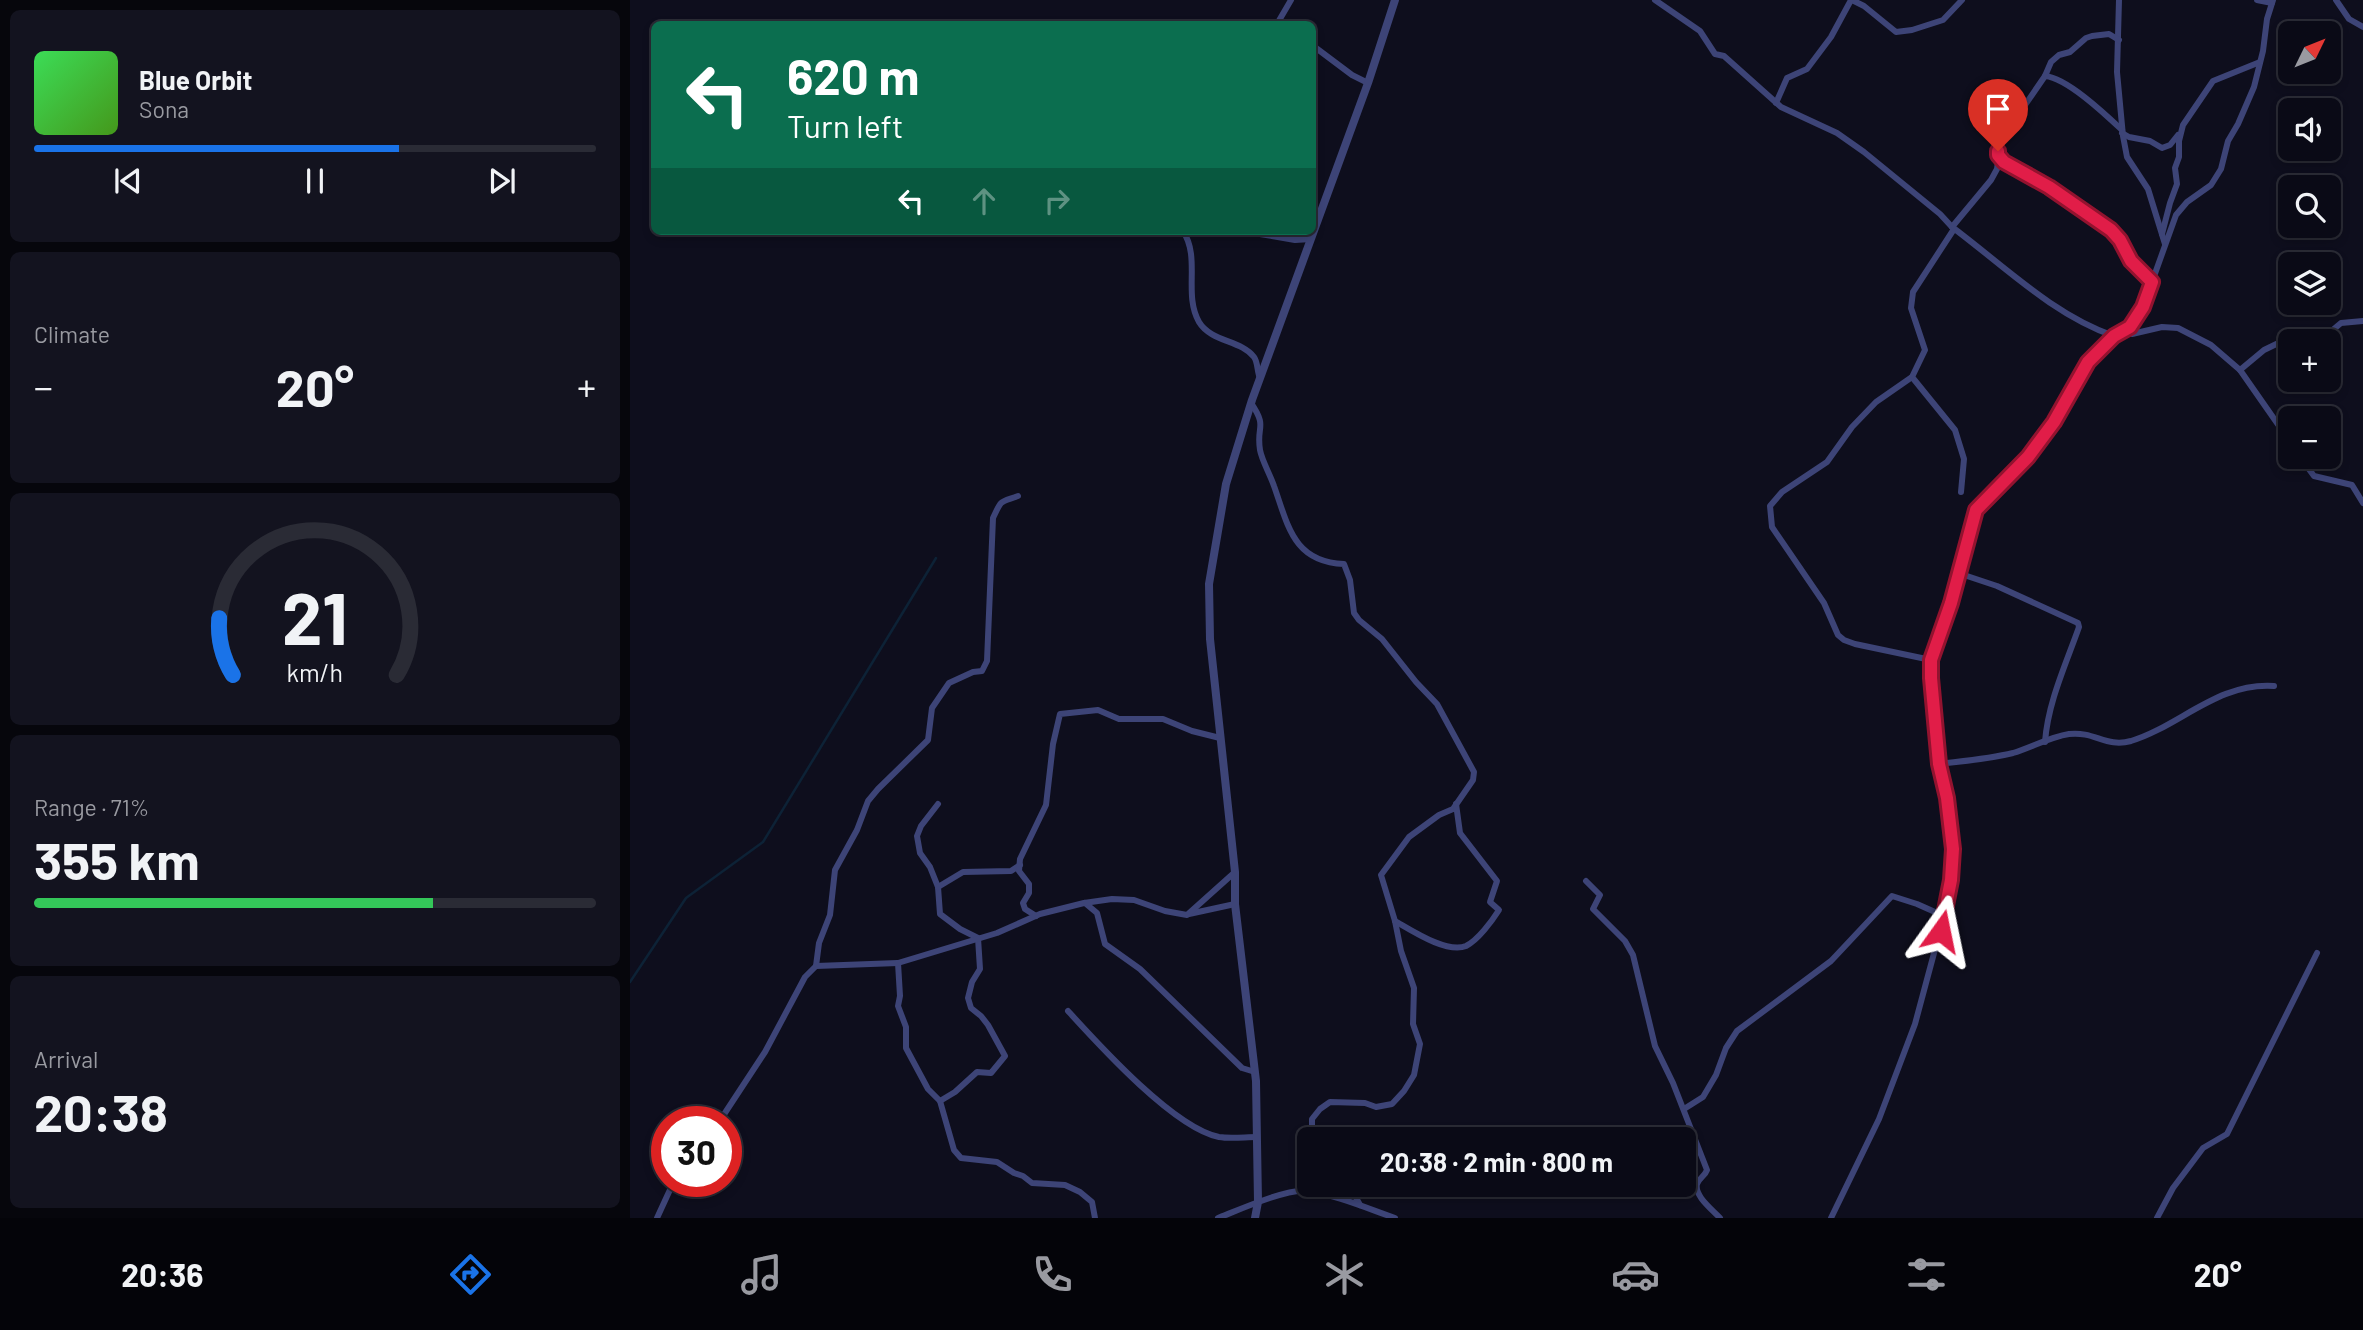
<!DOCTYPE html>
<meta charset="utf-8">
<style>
:root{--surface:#0a0a16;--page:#13131f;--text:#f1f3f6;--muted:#999aa1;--line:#2a2b35;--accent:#1a73e8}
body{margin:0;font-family:Barlow,sans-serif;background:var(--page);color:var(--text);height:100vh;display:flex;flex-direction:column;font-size:26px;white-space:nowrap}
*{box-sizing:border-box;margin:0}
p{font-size:23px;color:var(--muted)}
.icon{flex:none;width:38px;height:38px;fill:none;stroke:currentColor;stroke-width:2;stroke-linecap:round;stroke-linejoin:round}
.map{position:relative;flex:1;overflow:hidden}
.details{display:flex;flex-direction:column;gap:10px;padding:10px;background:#06060c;width:630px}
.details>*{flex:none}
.hud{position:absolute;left:21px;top:21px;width:665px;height:214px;border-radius:10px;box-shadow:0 4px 10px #0003,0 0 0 2px var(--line);background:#0b6e4f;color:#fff;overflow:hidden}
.needle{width:46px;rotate:47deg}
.fabs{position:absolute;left:1648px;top:21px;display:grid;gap:14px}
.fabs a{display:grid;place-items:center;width:63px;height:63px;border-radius:10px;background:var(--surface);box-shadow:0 4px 10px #0003,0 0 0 2px var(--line);font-size:35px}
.speed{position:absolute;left:21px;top:1106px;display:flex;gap:14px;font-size:35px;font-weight:700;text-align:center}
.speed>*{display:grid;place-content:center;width:91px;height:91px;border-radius:50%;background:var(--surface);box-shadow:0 4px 10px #0003,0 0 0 2px var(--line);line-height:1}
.speed .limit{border:10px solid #d22;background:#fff;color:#111}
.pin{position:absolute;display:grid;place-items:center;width:60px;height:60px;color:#fff;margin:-72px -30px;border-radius:50% 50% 50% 0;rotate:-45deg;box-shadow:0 0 7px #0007}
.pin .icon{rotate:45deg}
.me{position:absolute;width:77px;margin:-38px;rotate:12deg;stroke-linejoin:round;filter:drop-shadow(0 0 5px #0008)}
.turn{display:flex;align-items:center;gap:24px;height:147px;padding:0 21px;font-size:32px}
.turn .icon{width:91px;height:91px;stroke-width:2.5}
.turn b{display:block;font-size:49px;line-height:60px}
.lanes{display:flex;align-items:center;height:66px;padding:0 21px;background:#0003;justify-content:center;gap:35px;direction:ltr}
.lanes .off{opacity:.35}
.big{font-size:52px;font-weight:700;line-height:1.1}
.details .widget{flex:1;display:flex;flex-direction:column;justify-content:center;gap:10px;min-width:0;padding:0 24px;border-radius:10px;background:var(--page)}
.details .dial{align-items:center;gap:0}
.dial svg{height:182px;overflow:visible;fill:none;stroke:var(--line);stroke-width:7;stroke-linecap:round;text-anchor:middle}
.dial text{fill:var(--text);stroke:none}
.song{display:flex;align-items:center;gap:21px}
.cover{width:84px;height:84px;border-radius:10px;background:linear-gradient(135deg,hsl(130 70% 55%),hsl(100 70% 35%))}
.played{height:7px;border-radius:4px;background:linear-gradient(90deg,var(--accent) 65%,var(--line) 65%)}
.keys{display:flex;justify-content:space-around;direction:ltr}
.heat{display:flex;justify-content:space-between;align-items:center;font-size:38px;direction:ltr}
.charge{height:10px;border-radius:5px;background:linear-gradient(90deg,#34c759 71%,var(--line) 0)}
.trip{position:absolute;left:667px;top:1127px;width:399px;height:70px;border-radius:10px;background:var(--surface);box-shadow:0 4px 10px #0003,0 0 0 2px var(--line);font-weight:700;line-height:70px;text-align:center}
.dock{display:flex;height:112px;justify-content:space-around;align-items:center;background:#040409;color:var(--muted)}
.dock .icon{width:49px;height:49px}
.dock .current{color:var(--accent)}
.dock b{font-size:32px;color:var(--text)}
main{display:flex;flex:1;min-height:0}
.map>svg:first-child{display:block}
</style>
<main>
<section class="details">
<div class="widget">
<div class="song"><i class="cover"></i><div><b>Blue Orbit</b><p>Sona</p></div></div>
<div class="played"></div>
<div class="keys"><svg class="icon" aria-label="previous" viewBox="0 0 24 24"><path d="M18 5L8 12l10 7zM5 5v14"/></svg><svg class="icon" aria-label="pause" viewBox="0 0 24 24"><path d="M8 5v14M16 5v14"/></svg><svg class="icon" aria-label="next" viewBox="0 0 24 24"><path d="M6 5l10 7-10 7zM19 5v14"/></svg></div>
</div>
<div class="widget"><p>Climate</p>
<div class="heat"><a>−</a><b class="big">20°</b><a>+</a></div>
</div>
<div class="widget dial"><svg viewBox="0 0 100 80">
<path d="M14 69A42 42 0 1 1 86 69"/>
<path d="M14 69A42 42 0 0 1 8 44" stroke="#1a73e8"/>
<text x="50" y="56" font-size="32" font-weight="700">21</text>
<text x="50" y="72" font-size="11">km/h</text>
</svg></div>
<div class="widget"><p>Range · 71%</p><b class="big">355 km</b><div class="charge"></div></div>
<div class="widget"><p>Arrival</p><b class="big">20:38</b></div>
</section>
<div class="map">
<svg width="1733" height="1218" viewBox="0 0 1733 1218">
<rect width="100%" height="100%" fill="#0e0e1d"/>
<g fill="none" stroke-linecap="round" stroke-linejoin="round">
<path stroke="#0d2236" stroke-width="2.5" d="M0,982l56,-84 77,-56 173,-284"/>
<g stroke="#3d4477" stroke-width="6">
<path d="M1025,0l45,31 15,23 9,2 57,51 56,26 27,19 76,62 12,13c51,38 101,88 162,109l15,-9 14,-20 33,-92 11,-13 24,-17 10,-16 7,-28 10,-17 16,-37 9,-36 4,-32 6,-19"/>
<path d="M1222,0l12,6 32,26 16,-2 31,-10 19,-20"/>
<path d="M1489,0l-2,72 6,64 4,21 21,32 17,55"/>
<path d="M1627,0l15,3"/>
<path d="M1706,0l13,19 14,8"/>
<path d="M647,24l14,-24"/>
<path d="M682,45l40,30 16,8"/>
<path d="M1415,76c22,2 60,38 77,54"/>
<path d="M1146,103l11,-25 20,-9 24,-32 20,-37"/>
<path d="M1492,133l7,4 21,4 12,7 8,-3 8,-10"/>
<path d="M1368,155l6,6 45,26 62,43 9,10 11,22 22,20"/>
<path d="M1322,227l39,-47 6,-11 4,-29 44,-64 6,-14 8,-7 11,-3 16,-14 6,-2 17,-2 10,6"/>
<path d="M1324,229l-41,63 -2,16 14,42 -13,27 43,53 9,29 -3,33"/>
<path d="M553,231c18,27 0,63 16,91 12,20 42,18 55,35 4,5 3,15 6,21"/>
<path d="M626,231l4,3 35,6 16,-1"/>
<path d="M1532,234l8,-31 7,-19 -2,-16 4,-11v-16l4,-16 30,-44 47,-19"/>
<path d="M1496,329l6,5 30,-7 16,1 33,17 29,25 51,73"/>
<path d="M1610,370l24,-20 33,-16h31l13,-11 22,-2"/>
<path d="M1282,377l-36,25 -24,25 -25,35 -45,30 -12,14 2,21 52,76 14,32 6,5 11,4 76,16"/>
<path d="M621,403c17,25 5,22 9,47 2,11 10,24 14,36 14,39 19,76 70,78l6,16 4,33 5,7 23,19 34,43 21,22 37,68 -1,8 -20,29 -14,6 -30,22 -28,38 14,46 6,30 13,37 -1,36 7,20 -6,31 -10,16 -12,13 -16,3 -11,-4 -35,-1 -10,7 -8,10v14l4,6"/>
<path d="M1670,457l14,19 38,9 11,18"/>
<path d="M1328,573l39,13 81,37 1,4c-13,37 -31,75 -34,115"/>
<path d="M1309,764c25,-3 50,-5 74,-11 19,-6 37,-16 56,-19 26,-3 37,14 62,7 49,-15 87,-59 143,-55"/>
<path d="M308,804l-17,22 -4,10 3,17 10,14 8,20 2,27 20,15 18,9 2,31 -8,13 -4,16 3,10 10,8 7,9 17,31 -14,17 -14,-1 -22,20 -15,9"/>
<path d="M956,881l14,14 -7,14 32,32 8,14 22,91 18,37 34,87c-2,6 -8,8 -10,14 -3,12 16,26 23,34"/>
<path d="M308,887l25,-15 48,-1 9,-6"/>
<path d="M455,903l12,10 8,31 35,25 102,99 13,4"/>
<path d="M559,914l46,-10"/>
<path d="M406,916l-11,-7 -2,-6 6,-10v-9l-10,-13 1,-12 26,-54 7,-61 7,-30 38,-4 21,9h44l29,12 28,7"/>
<path d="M765,921c16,9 52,33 71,25 12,-6 26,-25 33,-36l-9,-8 7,-21 -37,-48 -4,-29"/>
<path d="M268,963l2,33 -2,10 8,21v21l22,41 12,12 14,49 7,8 36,4 17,11 9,3 9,7 33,2 15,7 12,10 3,16"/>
<path d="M186,966l3,-23 11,-28 5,-45 22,-40 11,-29 10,-12 50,-49 4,-32 17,-25 24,-11 9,-1 5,-10 6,-143c9,-19 6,-15 25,-22"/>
<path d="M438,1011c31,34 106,117 151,126 12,2 26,0 38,0"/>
<path d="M1054,1109l19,-12 13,-22 10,-27 11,-17 94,-70 61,-65 25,8 27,12"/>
<path d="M89,1122l46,-70 40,-75 11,-11 82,-3 99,-30 43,-19 44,-11 28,-4 22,1 31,11 22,4 48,-43"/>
<path d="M719,1185l11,20"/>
<path d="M27,1218l17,-37"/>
<path d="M588,1218c18,-7 70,-30 88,-27 28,3 63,18 89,27"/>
<path d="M1201,1218l48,-99 36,-95 29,-108 7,-36 2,-31 -6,-51 -8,-34 -8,-86v-18l19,-57 26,-93 53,-53 25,-35 34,-61 26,-25"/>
<path d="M1527,1218l16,-30 30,-40 24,-14 90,-181"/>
</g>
<path stroke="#3d4477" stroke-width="8" d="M625,1218l3,-16 -2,-121 -21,-177v-32l-25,-233 -1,-55 17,-100 26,-84 116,-317 27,-83"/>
</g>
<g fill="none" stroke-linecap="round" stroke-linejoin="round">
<g stroke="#92132f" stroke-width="18">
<path id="route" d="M1311,931l10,-51 2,-31 -6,-51 -8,-34 -8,-86v-18l20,-57 25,-93 52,-53 26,-35 34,-60 26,-26 16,-9 13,-20 9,-25 -21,-21 -11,-21 -9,-10 -62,-43 -45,-25 -6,-7v-4"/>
</g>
<use href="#route" stroke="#e11d48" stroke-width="12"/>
</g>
</svg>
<div class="fabs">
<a><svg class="needle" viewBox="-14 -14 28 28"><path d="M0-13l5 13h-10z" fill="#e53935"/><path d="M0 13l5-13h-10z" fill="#999aa1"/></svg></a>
<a><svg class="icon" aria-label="sound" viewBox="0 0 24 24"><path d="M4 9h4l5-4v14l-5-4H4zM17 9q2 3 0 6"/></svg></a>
<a><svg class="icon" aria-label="search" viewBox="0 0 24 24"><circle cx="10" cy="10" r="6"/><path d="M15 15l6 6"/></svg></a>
<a><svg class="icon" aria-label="layers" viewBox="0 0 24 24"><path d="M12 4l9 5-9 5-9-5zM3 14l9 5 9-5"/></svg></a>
<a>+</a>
<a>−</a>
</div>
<div class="speed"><div class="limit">30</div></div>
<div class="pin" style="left:1368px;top:151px;background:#d93025"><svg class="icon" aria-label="arrive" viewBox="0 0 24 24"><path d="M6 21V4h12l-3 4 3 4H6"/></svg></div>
<svg class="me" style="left:1311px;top:931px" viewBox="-20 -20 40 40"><path d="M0-17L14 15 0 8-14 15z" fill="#e11d48" stroke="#fff" stroke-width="4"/></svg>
<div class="trip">20:38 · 2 min · 800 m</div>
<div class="hud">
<div class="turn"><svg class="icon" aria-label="left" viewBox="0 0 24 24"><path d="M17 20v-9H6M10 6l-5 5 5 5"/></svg><div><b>620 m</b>Turn left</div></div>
<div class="lanes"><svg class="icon" aria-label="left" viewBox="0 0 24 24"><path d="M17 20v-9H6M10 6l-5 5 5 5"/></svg><svg class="icon off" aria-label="ahead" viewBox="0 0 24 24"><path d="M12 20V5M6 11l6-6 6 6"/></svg><svg class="icon off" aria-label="right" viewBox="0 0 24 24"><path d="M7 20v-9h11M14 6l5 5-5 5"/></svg></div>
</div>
</div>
</main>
<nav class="dock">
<b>20:36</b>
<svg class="icon current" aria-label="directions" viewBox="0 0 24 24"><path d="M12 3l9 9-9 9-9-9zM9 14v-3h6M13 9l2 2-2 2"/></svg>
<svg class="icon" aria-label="music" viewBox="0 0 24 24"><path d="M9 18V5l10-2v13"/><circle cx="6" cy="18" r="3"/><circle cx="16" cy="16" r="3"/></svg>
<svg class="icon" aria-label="phone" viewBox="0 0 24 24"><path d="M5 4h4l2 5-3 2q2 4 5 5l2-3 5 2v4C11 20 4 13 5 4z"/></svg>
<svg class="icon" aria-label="climate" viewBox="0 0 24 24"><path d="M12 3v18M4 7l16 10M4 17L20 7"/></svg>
<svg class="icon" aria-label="car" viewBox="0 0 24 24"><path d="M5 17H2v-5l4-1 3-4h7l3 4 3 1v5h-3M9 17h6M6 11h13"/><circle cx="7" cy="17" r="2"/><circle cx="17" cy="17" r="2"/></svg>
<svg class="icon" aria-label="filters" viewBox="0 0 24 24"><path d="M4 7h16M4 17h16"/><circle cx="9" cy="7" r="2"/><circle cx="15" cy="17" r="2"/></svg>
<b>20°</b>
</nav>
